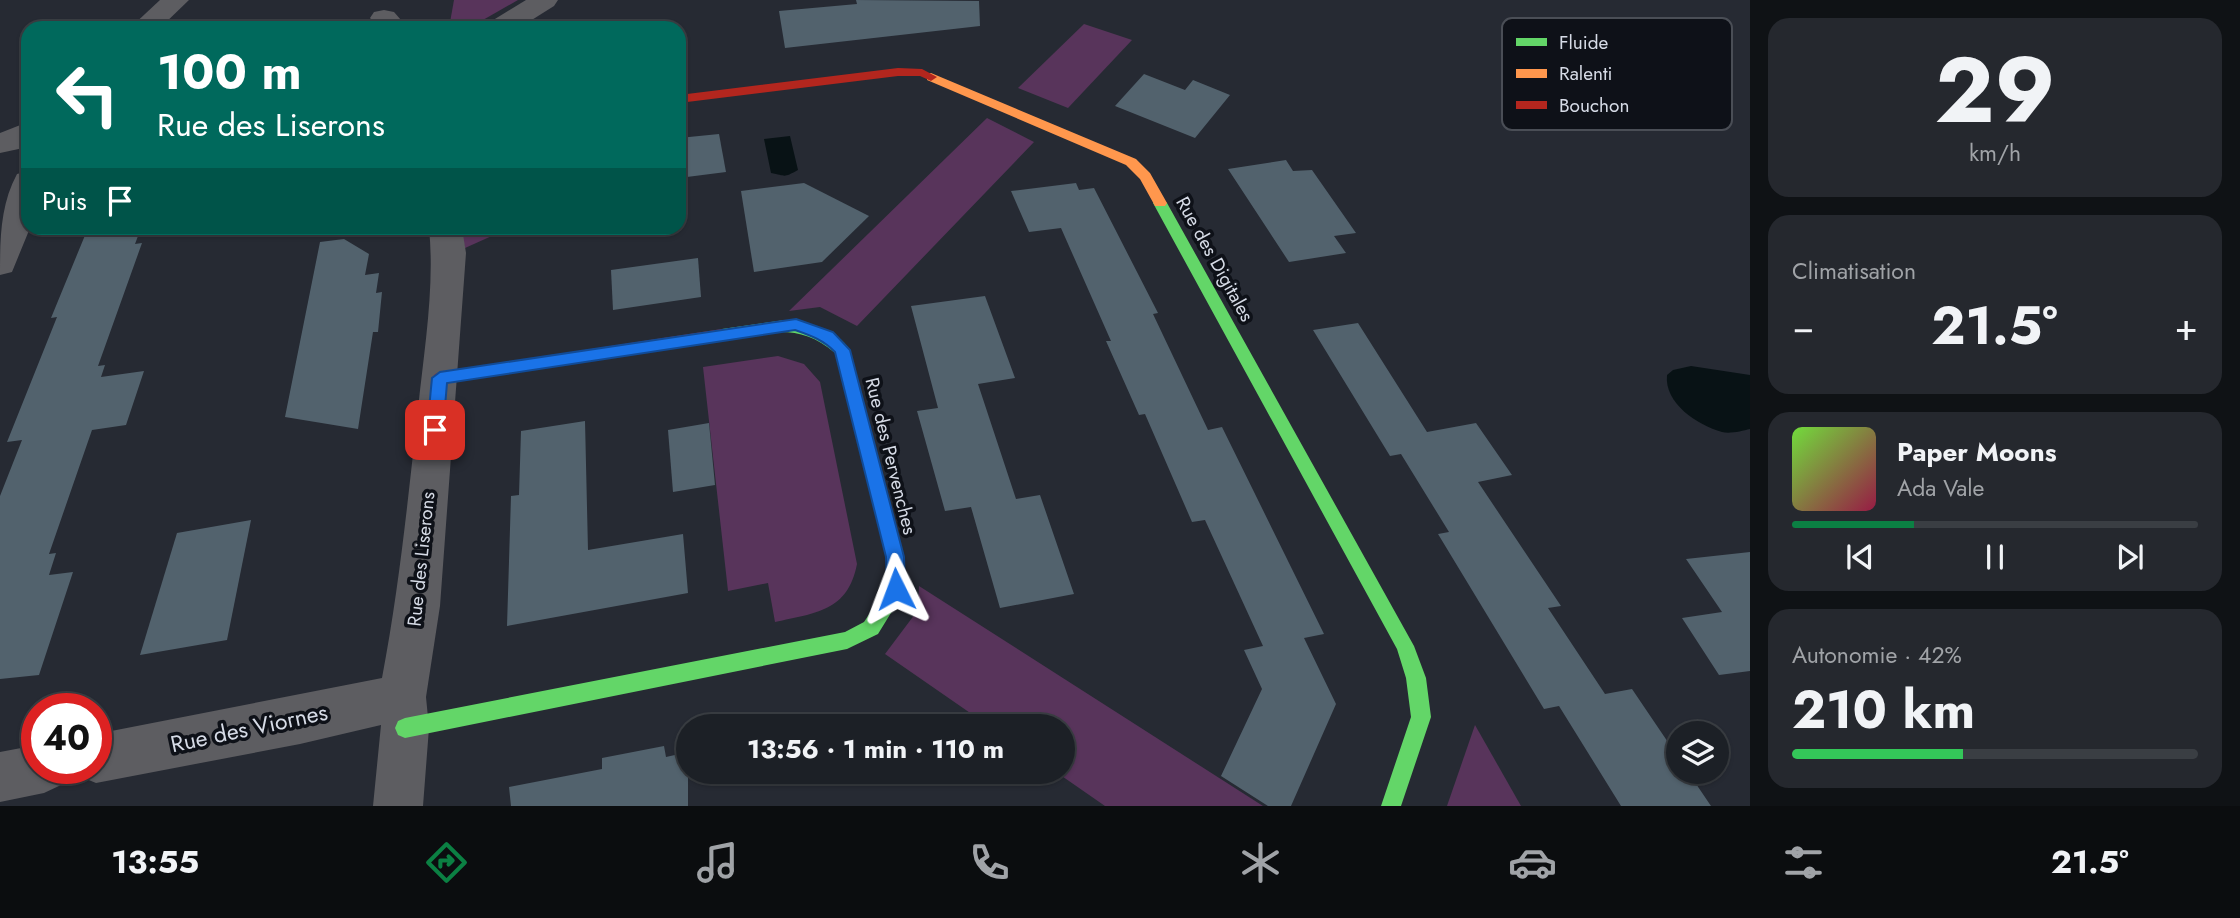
<!DOCTYPE html>
<html lang="fr">
<meta charset="utf-8">
<style>
:root{--surface:#1c2026;--page:#25282e;--text:#f1f3f6;--muted:#a0a3a7;--line:#3a3e43;--accent:#0b8043}
body{margin:0;font-family:Jost,sans-serif;background:var(--page);color:var(--text);height:100vh;display:flex;flex-direction:column;font-size:26px;white-space:nowrap}
*{box-sizing:border-box;margin:0}
p{font-size:23px;color:var(--muted)}
.icon{flex:none;width:38px;height:38px;fill:none;stroke:currentColor;stroke-width:2;stroke-linecap:round;stroke-linejoin:round}
.map{position:relative;flex:1;overflow:hidden}
.panel{display:flex;flex-direction:column;gap:18px;padding:18px;background:#0f1215;width:490px}
.panel>*{flex:none}
.hud{position:absolute;left:21px;top:21px;width:665px;height:214px;border-radius:21px;box-shadow:0 2px 5px #0004,0 0 0 2px var(--line);background:#00695c;color:#fff;overflow:hidden}
.controls{position:absolute;left:1666px;top:721px;display:grid;gap:14px}
.controls a{display:grid;place-items:center;width:63px;height:63px;border-radius:50%;background:var(--surface);box-shadow:0 2px 5px #0004,0 0 0 2px var(--line);font-size:35px}
.speed{position:absolute;left:21px;top:693px;display:flex;gap:14px;font-size:35px;font-weight:700;text-align:center}
.speed>*{display:grid;place-content:center;width:91px;height:91px;border-radius:50%;background:var(--surface);box-shadow:0 2px 5px #0004,0 0 0 2px var(--line);line-height:1}
.speed .limit{border:10px solid #d22;background:#fff;color:#111}
.pin{position:absolute;display:grid;place-items:center;width:60px;height:60px;color:#fff;margin:-30px;border-radius:14px;box-shadow:0 4px 10px #0006}
.me{position:absolute;width:77px;margin:-38px;rotate:357deg;stroke-linejoin:round;filter:drop-shadow(0 0 5px #0008)}
.turn{display:flex;align-items:center;gap:24px;height:147px;padding:0 21px;font-size:32px}
.turn .icon{width:91px;height:91px;stroke-width:2.5}
.turn b{display:block;font-size:49px;line-height:60px}
.then{display:flex;align-items:center;height:66px;padding:0 21px;background:#0003;gap:14px;font-size:26px}
.big{font-size:52px;font-weight:700;line-height:1.1}
.panel .widget{flex:1;display:flex;flex-direction:column;justify-content:center;gap:10px;min-width:0;padding:0 24px;border-radius:21px;background:var(--page)}
.panel .dial{align-items:center;gap:0}
.dial b{font-size:91px;line-height:1}
.song{display:flex;align-items:center;gap:21px}
.cover{width:84px;height:84px;border-radius:10px;background:linear-gradient(135deg,hsl(100 70% 55%),hsl(340 70% 35%))}
.played{height:7px;border-radius:4px;background:linear-gradient(90deg,var(--accent) 30%,var(--line) 30%)}
.keys{display:flex;justify-content:space-around;direction:ltr}
.heat{display:flex;justify-content:space-between;align-items:center;font-size:38px;direction:ltr}
.charge{height:10px;border-radius:5px;background:linear-gradient(90deg,#34c759 42%,var(--line) 0)}
.trip{position:absolute;left:676px;top:714px;width:399px;height:70px;border-radius:35px;background:var(--surface);box-shadow:0 2px 5px #0004,0 0 0 2px var(--line);font-weight:700;line-height:70px;text-align:center}
.dock{display:flex;height:112px;justify-content:space-around;align-items:center;background:#0b0d0f;color:var(--muted)}
.dock .icon{width:49px;height:49px}
.dock .selected{color:var(--accent)}
.dock b{font-size:32px;color:var(--text)}
main{display:flex;flex:1;min-height:0}
.map>svg:first-child{display:block}
</style>
<main>
<div class="map">
<svg width="1750" height="806" viewBox="0 0 1750 806">
<rect width="100%" height="100%" fill="#262a33"/>
<g fill="#58345b">
<path d="M454,0h64l-49,28h-20z"/>
<path d="M1084,24l48,16 -64,68 -50,-20z"/>
<path d="M987,118l47,24 -177,184 -37,-19 -31,4z"/>
<path d="M460,228h35l-1,7 -29,13z"/>
<path d="M778,356l26,8 16,18 37,182c-9,47 -41,49 -82,58l-7,-39 -40,8 -25,-224z"/>
<path d="M919,586l344,220h-158l-49,-34h6v-46h-73l-104,-72 33,-44z"/>
<path d="M1475,725l46,81h-74z"/>
</g>
<g fill="#081215">
<path d="M790,136l8,34c-15,8 -11,6 -27,3l-7,-34z"/>
<path d="M1691,366l59,9v54c-8,2 -20,5 -28,3 -25,-7 -58,-29 -55,-57l6,-5z"/>
</g>
<g fill="#52626d">
<path d="M856,0l123,1 1,25 -195,22 -6,-37 78,-7z"/>
<path d="M1144,74l41,16 8,-10 37,15 -35,43 -80,-32z"/>
<path d="M719,134l7,38 -47,6v-40z"/>
<path d="M1286,160l7,11 19,-1 44,63 -22,3 12,17 -57,9 -61,-93z"/>
<path d="M804,183l65,33 -47,46 -68,10 -13,-81z"/>
<path d="M1076,183l3,7 15,-2 64,125 -5,1 55,116 14,-3 102,207 -20,4 32,66 -45,102h-23l-47,-30 41,-87 -18,-39 19,-4 -58,-126 -13,2 -47,-108 -6,1 -33,-74h5l-50,-113 -32,4 -18,-41z"/>
<path d="M88,228h53l-6,16 7,-1 -44,123 7,-1 -4,12 43,-6 -18,54 -34,5 -43,124 7,-1 -7,22 24,-3 -34,103 -39,4v-183l22,-56 -15,2 50,-125 -6,1z"/>
<path d="M344,239l25,15 -4,21 14,-2 -3,20 6,-1 -4,40h-5l-15,97 -73,-12 35,-175z"/>
<path d="M698,258l3,39 -88,13 -2,-40z"/>
<path d="M985,296l30,82 -37,6 38,115 24,-4 34,99 -74,14 -29,-101 -26,4 -28,-100 21,-3 -27,-102z"/>
<path d="M1358,323l69,109 49,-9 36,52 -34,7 83,124 -13,2 57,86 27,-5 46,68v15h10l23,34h-90l-62,-100 -15,3 -106,-175 11,-2 -48,-78 -11,2 -77,-126z"/>
<path d="M585,421l3,129 95,-16 5,59 -181,33 4,-130 8,-1 2,-64z"/>
<path d="M709,423l6,62 -42,7 -5,-62z"/>
<path d="M251,520l-24,120 -87,15 37,-122z"/>
<path d="M1750,552v119l-31,4 -37,-57 40,-6 -36,-53z"/>
<path d="M664,746l2,11 22,-5v54h-177l-2,-19 93,-18v-11z"/>
</g>
<g fill="none" stroke-linecap="round" stroke-linejoin="round">
<g fill="#5d5d61" fill-rule="evenodd">
<path d="M160,0h29l-29,28h-30z"/>
<path d="M526,0h32l-4,6 -35,22h-33l4,-6z"/>
<path d="M384,10l10,2 14,16h-29l-9,-10 4,-6z"/>
<path d="M28,122v25l-28,6v-20z"/>
<path d="M28,171v57h2l-18,44 -12,3c0,-34 0,-70 17,-101z"/>
<path d="M429,228h33l4,25 -26,353 -14,91 3,31 -6,78h-50l8,-81 -81,19 -204,39 -17,-7 -4,-8h21v-34l286,-56c17,-89 26,-179 36,-269 6,-59 17,-122 11,-181z"/>
<path d="M37,745v23h31l-7,17 -17,8 -44,9v-50z"/>
</g>
<g fill="#63d668" fill-rule="evenodd">
<path d="M1160,198l7,5 247,443 12,32 5,39 -30,89h-20l30,-89 -5,-39 -9,-29 -244,-446z"/>
<path d="M785,320c24,2 51,9 65,30l54,207 1,32 -3,6 -24,39 -31,15 -442,89 -7,-3 -3,-7 3,-7 7,-3 440,-86 19,-10 23,-35 -1,-30 -51,-204c-37,-32 -69,-20 -113,-12l-7,-6 7,-6z"/>
</g>
<path fill="#ff974d" fill-rule="evenodd" d="M931,73l205,86 14,14 17,30 -2,3h-10l-15,-27 -14,-14 -199,-85v-6z"/>
<g fill="#b3261e" fill-rule="evenodd">
<path d="M898,68l24,1 15,8 -6,4 -11,-5h-22l-219,27v-8z"/>
<path d="M722,329l7,6 -7,6 -282,43 -5,-2 -3,-4 3,-4 5,-2z"/>
</g>
</g>
<path fill="#1a73e8" stroke="#114b97" stroke-width="2" d="M796,319l37,13 17,18 54,207 1,32 -3,6 -6,2 -6,-2 -3,-6 -1,-32 -51,-205c-12,-12 -23,-16 -40,-22l-348,53 -4,47 -2,4h-12l-2,-4 5,-52 8,-6z"/>
<g text-anchor="middle" dominant-baseline="central" stroke-width="7" stroke-linejoin="round" paint-order="stroke">
<g font-size="19" fill="#d6dbe6" stroke="#0e1118">
<text transform="translate(1215 259) rotate(61)">Rue des Digitales</text>
<text transform="translate(891 456) rotate(76)">Rue des Pervenches</text>
<text transform="translate(421 559) rotate(-84)">Rue des Liserons</text>
</g>
<g font-size="23" fill="#d6dbe6" stroke="#0e1118">
<text transform="translate(249 728) rotate(-12)">Rue des Viornes</text>
</g>
</g>
<rect x="1502" y="18" width="230" height="112" rx="10" fill="#0e1118" stroke="#4a4e56" stroke-width="2"/>
<rect x="1516" y="38" width="31" height="8" fill="#63d668"/>
<rect x="1516" y="69" width="31" height="9" fill="#ff974d"/>
<rect x="1516" y="101" width="31" height="8" fill="#b3261e"/>
<g font-size="19" fill="#d6dbe6">
<text x="1559" y="49">Fluide</text>
<text x="1559" y="80">Ralenti</text>
<text x="1559" y="112">Bouchon</text>
</g>
</svg>
<div class="controls">
<a><svg class="icon" aria-label="layers" viewBox="0 0 24 24"><path d="M12 4l9 5-9 5-9-5zM3 14l9 5 9-5"/></svg></a>
</div>
<div class="speed"><div class="limit">40</div></div>
<div class="pin" style="left:435px;top:430px;background:#d93025"><svg class="icon" aria-label="arrive" viewBox="0 0 24 24"><path d="M6 21V4h12l-3 4 3 4H6"/></svg></div>
<svg class="me" style="left:896px;top:589px" viewBox="-20 -20 40 40"><path d="M0-17L14 15 0 8-14 15z" fill="#1a73e8" stroke="#fff" stroke-width="4"/></svg>
<div class="trip">13:56 · 1 min · 110 m</div>
<div class="hud">
<div class="turn"><svg class="icon" aria-label="left" viewBox="0 0 24 24"><path d="M17 20v-9H6M10 6l-5 5 5 5"/></svg><div><b>100 m</b>Rue des Liserons</div></div>
<div class="then">Puis<svg class="icon" aria-label="arrive" viewBox="0 0 24 24"><path d="M6 21V4h12l-3 4 3 4H6"/></svg></div>
</div>
</div>
<section class="panel">
<div class="widget dial"><b>29</b><p>km/h</p></div>
<div class="widget"><p>Climatisation</p>
<div class="heat"><a>−</a><b class="big">21.5°</b><a>+</a></div>
</div>
<div class="widget">
<div class="song"><i class="cover"></i><div><b>Paper Moons</b><p>Ada Vale</p></div></div>
<div class="played"></div>
<div class="keys"><svg class="icon" aria-label="previous" viewBox="0 0 24 24"><path d="M18 5L8 12l10 7zM5 5v14"/></svg><svg class="icon" aria-label="pause" viewBox="0 0 24 24"><path d="M8 5v14M16 5v14"/></svg><svg class="icon" aria-label="next" viewBox="0 0 24 24"><path d="M6 5l10 7-10 7zM19 5v14"/></svg></div>
</div>
<div class="widget"><p>Autonomie · 42%</p><b class="big">210 km</b><div class="charge"></div></div>
</section>
</main>
<nav class="dock">
<b>13:55</b>
<svg class="icon selected" aria-label="directions" viewBox="0 0 24 24"><path d="M12 3l9 9-9 9-9-9zM9 14v-3h6M13 9l2 2-2 2"/></svg>
<svg class="icon" aria-label="music" viewBox="0 0 24 24"><path d="M9 18V5l10-2v13"/><circle cx="6" cy="18" r="3"/><circle cx="16" cy="16" r="3"/></svg>
<svg class="icon" aria-label="phone" viewBox="0 0 24 24"><path d="M5 4h4l2 5-3 2q2 4 5 5l2-3 5 2v4C11 20 4 13 5 4z"/></svg>
<svg class="icon" aria-label="climate" viewBox="0 0 24 24"><path d="M12 3v18M4 7l16 10M4 17L20 7"/></svg>
<svg class="icon" aria-label="car" viewBox="0 0 24 24"><path d="M5 17H2v-5l4-1 3-4h7l3 4 3 1v5h-3M9 17h6M6 11h13"/><circle cx="7" cy="17" r="2"/><circle cx="17" cy="17" r="2"/></svg>
<svg class="icon" aria-label="filters" viewBox="0 0 24 24"><path d="M4 7h16M4 17h16"/><circle cx="9" cy="7" r="2"/><circle cx="15" cy="17" r="2"/></svg>
<b>21.5°</b>
</nav>
